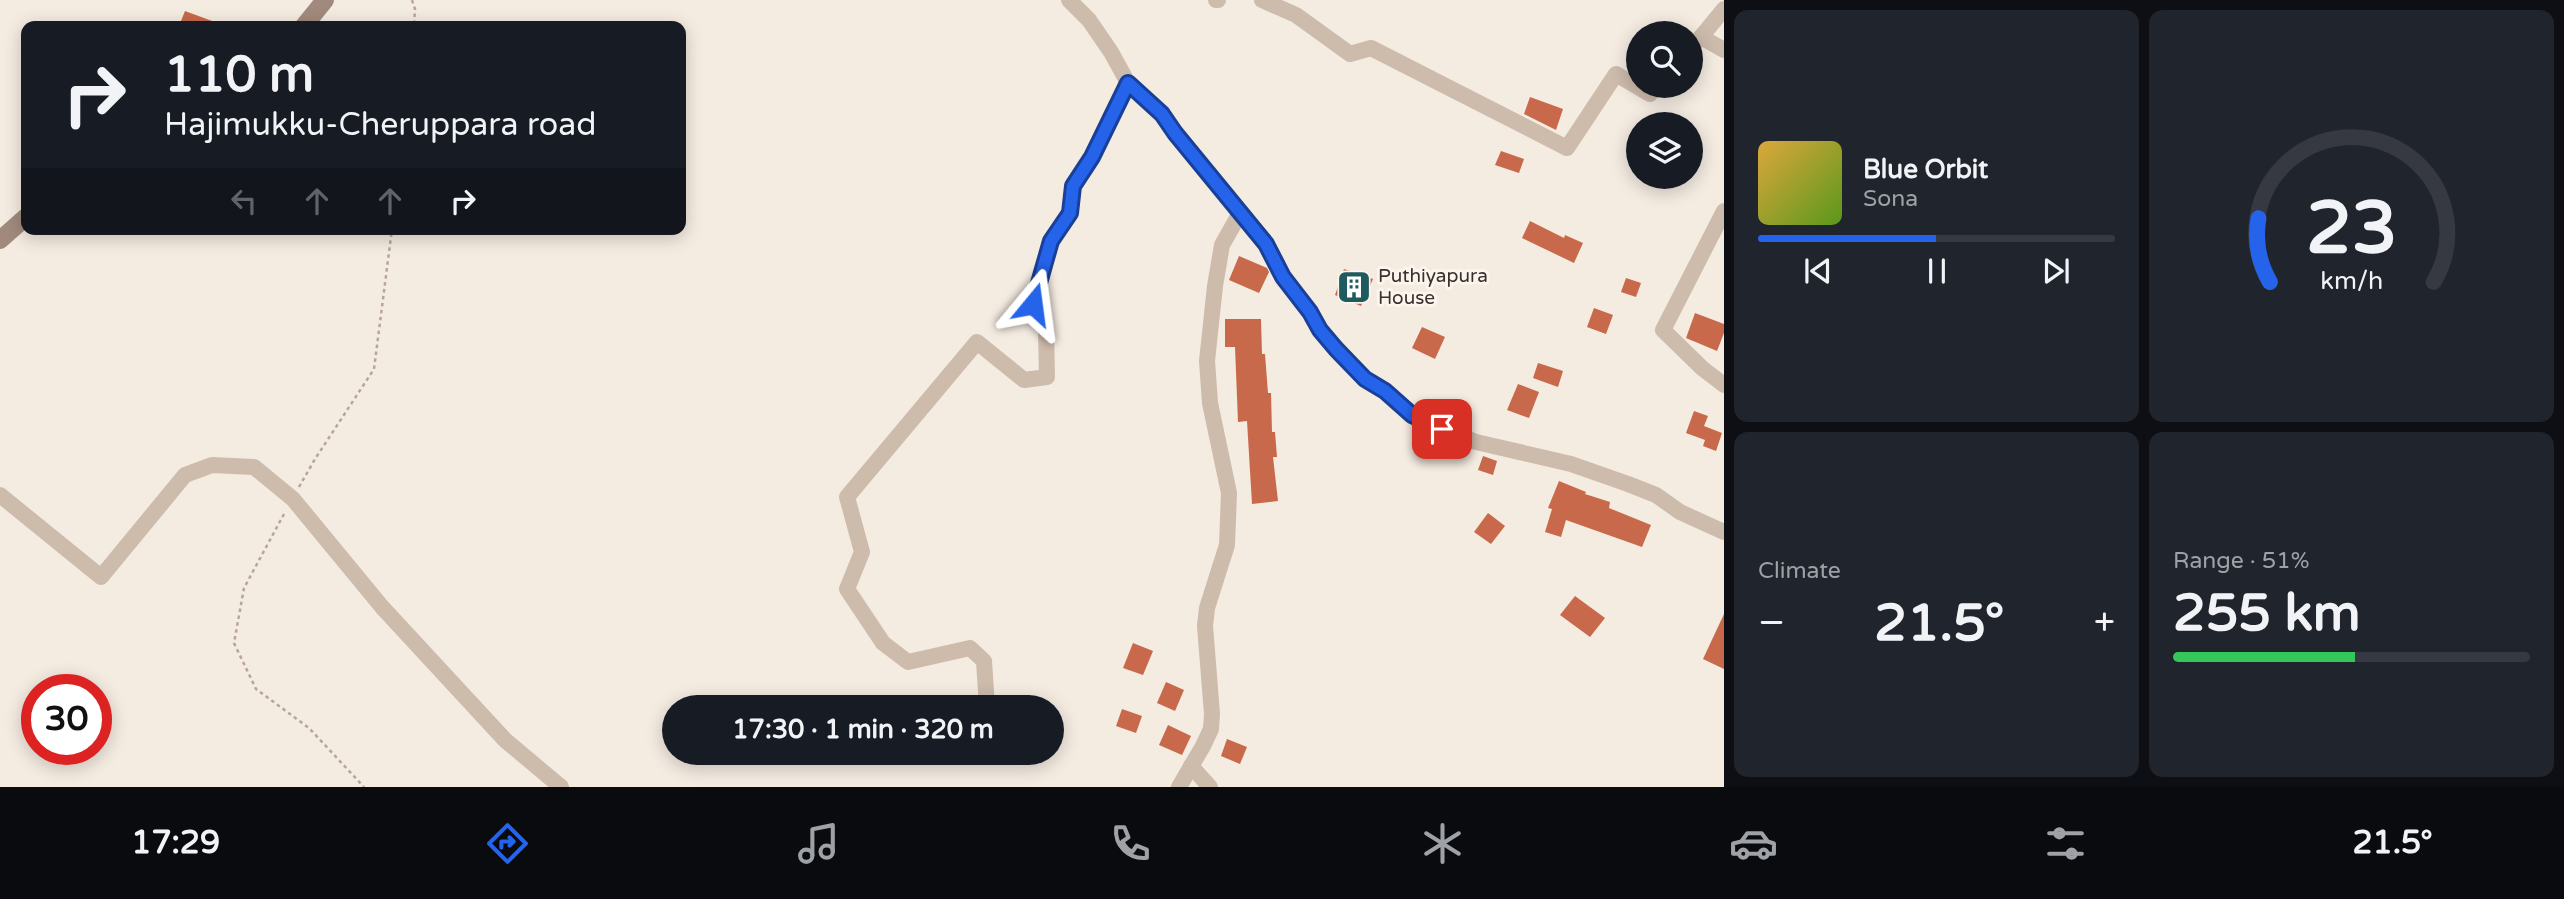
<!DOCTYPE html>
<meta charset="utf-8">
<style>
:root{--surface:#171b24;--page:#20242c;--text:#f1f3f6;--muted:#9ea1a6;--line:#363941;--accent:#2563eb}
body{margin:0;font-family:"Varela Round",sans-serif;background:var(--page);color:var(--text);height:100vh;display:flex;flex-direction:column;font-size:26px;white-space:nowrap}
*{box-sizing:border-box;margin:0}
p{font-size:23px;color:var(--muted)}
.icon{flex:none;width:38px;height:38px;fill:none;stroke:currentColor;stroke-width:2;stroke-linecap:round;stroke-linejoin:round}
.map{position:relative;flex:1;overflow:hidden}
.sheet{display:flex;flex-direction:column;gap:10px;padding:10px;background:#0d0f14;width:840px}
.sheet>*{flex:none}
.guide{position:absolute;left:21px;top:21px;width:665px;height:214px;border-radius:14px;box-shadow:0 4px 18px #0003;background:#171b24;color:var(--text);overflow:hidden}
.tools{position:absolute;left:1626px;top:21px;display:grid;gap:14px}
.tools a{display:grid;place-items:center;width:77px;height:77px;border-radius:50%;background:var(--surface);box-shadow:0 4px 18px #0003;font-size:35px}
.speed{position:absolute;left:21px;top:674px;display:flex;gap:14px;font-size:35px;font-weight:700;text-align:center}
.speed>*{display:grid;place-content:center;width:91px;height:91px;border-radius:50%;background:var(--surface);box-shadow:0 4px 18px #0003;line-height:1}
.speed .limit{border:10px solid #d22;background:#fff;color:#111}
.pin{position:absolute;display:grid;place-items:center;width:60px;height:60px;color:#fff;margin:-30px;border-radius:14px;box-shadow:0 4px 10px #0006}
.me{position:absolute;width:77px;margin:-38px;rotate:16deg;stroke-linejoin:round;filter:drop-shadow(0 0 5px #0008)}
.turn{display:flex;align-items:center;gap:24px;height:147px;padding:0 28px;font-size:32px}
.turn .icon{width:91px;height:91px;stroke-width:2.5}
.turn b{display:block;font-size:49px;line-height:60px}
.lanes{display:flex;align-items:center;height:66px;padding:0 28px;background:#0003;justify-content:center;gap:35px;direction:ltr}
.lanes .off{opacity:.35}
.big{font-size:52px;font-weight:700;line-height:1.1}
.sheet .tile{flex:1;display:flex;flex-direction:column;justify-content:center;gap:10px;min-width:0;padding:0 24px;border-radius:14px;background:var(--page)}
.sheet .dial{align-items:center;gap:0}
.dial svg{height:182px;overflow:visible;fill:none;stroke:var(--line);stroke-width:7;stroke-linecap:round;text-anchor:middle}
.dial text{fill:var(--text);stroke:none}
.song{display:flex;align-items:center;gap:21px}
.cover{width:84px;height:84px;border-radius:10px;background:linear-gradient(135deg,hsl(40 70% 55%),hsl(90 70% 35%))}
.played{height:7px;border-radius:4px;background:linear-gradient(90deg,var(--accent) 50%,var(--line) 50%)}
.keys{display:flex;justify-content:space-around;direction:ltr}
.heat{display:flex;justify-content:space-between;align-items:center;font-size:38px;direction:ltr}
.charge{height:10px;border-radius:5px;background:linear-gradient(90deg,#34c759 51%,var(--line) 0)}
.sheet .tiles{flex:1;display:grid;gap:10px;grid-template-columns:repeat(2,1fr)}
.trip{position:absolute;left:662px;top:695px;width:402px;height:70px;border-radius:35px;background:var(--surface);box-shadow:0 4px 18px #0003;font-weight:700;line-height:70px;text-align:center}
.tab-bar{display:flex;height:112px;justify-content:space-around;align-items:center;background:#090b0e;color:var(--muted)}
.tab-bar .icon{width:49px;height:49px}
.tab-bar .current{color:var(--accent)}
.tab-bar b{font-size:32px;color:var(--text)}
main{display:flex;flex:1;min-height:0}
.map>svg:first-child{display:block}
</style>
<main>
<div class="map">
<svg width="1724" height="787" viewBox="0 0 1724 787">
<rect width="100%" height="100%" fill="#f4ebe1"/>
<g fill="#c8694b">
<path d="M185,11l38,14v1h-44z"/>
<path d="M1530,97l33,12 -7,21 -32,-16z"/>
<path d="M1501,151l23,8 -5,14 -24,-8z"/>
<path d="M1530,221l34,17 1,-3 18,8 -9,20 -52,-25z"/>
<path d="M1239,256l28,12 2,4 -10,21 -30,-13z"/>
<path d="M1344,269l29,10 -12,27 -26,-11z"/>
<path d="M1626,278l15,5 -5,14 -15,-5z"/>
<path d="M1594,308l19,7 -7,19 -19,-7z"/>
<path d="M1695,313l29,11v9l-7,18 -31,-13z"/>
<path d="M1225,319h36l1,35h3l3,39h3l1,39h3l2,25h-4l5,44 -26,3 -5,-83 -9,1 -3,-75h-10z"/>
<path d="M1422,327l23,10 -10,22 -23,-11z"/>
<path d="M1538,363l25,8 -5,16 -25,-9z"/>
<path d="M1518,384l21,8 -10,26 -22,-8z"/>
<path d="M1694,411l14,5 -4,10 18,7 -6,18 -13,-5 2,-6 -19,-7z"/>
<path d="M1483,456l14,5 -4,14 -15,-5z"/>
<path d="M1559,481l27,11 -1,2 25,8 -1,6 42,17 -9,22 -76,-27 -5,17 -16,-5 7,-23 -4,-1z"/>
<path d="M1488,513l17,13 -14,18 -17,-12z"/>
<path d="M1575,596l30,22 -15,19 -30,-22z"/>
<path d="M1724,614v55l-21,-10z"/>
<path d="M1133,643l20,8 -10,24 -20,-7z"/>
<path d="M1166,682l18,8 -9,21 -18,-8z"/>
<path d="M1122,709l20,7 -6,17 -20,-7z"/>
<path d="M1168,725l23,11 -9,19 -23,-10z"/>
<path d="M1227,739l20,8 -7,17 -19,-8z"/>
</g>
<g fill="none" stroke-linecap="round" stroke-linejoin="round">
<g stroke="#b9a596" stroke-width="2.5" stroke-dasharray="3.5 3.5" stroke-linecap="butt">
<path d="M412,0l3,9 -1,17"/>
<path d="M299,487l16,-28 59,-90 18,-140"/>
<path d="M284,514l-40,74 -10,55 22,46 53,39 55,59"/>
</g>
<g stroke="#cdbbac" stroke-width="16">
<path d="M1069,0l20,20 22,32 17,31 34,31 13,19 92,111 16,33 27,35 10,18 45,49 20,12 27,24 64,27 95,22 57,20 28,11 24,17 44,20"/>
<path d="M1216,0h2"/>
<path d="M1262,0l34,15 54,39 21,-6 196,100 49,-74 34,20 7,-8"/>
<path d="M1701,37l23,-28"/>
<path d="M1690,49l11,-12 23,13"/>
<path d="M1724,211l-61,119 39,38 22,17"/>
<path d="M0,495l101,82 84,-102 27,-10 42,2 39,32 89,108 123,133 56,47"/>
<path d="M987,707l-3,-46 -14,-13 -62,14 -25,-19 -36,-54 15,-37 -15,-55 130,-155 47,38 23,-3 -1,-47 -13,-26 18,-63 19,-28 3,-27 19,-29 36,-74"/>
<path d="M1191,766l19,21"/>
<path d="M1179,787l24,-41 8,-17 1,-15 -7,-88 2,-18 20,-63 2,-52 -19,-90 -3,-42 8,-75 7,-41 18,-32"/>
</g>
<g stroke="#a18a7d" stroke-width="18">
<path d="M304,26l21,-26"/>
<path d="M0,240l26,-23"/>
</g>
</g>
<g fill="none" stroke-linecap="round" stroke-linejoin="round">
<g stroke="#184099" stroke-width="18">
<path id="route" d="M1033,304l18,-63 19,-28 3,-27 19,-29 36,-74 34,31 13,19 91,111 17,33 27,35 10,18 16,19 29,30 20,12 27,24 30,14"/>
</g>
<use href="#route" stroke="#2563eb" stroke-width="12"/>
</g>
<defs>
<g id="building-square" transform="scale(1.75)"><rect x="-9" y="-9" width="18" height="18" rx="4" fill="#1f5a5e" stroke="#fbf5ee"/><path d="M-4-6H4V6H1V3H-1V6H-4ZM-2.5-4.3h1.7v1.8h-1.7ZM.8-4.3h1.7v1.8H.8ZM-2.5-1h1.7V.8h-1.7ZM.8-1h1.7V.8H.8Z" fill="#fff"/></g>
</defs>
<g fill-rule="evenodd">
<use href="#building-square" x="1354" y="287"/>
</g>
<g text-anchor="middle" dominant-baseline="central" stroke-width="6" stroke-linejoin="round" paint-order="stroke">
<g font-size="19" fill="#3b302b" stroke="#fbf5ee" text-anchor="start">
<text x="1378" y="276">Puthiyapura<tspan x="1378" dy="22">House</tspan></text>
</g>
</g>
</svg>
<div class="tools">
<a><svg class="icon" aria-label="search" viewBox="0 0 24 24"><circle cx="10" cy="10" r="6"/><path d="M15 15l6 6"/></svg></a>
<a><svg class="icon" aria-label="layers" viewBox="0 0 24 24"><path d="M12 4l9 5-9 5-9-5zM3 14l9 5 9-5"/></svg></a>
</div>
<div class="speed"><div class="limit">30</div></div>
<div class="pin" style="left:1442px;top:429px;background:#d93025"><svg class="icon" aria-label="arrive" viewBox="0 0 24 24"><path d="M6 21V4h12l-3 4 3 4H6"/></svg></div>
<svg class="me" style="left:1033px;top:304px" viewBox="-20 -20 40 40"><path d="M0-17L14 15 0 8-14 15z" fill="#2563eb" stroke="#fff" stroke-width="4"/></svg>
<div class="trip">17:30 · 1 min · 320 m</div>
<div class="guide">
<div class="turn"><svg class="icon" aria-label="right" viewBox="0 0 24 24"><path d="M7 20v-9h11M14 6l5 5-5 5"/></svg><div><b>110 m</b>Hajimukku-Cheruppara road</div></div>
<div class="lanes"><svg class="icon off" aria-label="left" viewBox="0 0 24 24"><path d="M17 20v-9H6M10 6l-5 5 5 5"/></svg><svg class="icon off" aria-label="ahead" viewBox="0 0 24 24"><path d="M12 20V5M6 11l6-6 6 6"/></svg><svg class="icon off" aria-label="ahead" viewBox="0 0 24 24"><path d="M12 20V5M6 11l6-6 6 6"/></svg><svg class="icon" aria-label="right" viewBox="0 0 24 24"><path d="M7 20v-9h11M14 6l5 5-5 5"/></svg></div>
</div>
</div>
<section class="sheet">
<div class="tiles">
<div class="tile">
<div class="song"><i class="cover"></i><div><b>Blue Orbit</b><p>Sona</p></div></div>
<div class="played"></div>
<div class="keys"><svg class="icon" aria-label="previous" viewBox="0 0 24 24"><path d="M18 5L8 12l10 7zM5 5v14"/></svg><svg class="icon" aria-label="pause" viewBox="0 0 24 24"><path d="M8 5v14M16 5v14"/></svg><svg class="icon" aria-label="next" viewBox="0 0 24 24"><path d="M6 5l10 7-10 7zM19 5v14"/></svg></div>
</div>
<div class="tile dial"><svg viewBox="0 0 100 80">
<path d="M14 69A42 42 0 1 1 86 69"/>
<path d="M14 69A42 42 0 0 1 9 41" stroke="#2563eb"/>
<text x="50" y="56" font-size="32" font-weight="700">23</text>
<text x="50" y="72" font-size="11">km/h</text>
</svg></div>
<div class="tile"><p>Climate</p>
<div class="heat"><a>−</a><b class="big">21.5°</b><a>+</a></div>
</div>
<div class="tile"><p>Range · 51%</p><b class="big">255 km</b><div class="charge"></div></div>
</div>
</section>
</main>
<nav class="tab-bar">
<b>17:29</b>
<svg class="icon current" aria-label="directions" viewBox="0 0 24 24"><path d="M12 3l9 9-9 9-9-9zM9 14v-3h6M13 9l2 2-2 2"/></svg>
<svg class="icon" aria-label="music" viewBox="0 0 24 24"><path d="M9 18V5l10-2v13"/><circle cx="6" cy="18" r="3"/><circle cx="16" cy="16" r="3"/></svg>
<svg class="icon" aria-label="phone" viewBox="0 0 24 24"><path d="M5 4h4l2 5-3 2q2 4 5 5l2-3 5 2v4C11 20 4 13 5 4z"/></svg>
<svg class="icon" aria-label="climate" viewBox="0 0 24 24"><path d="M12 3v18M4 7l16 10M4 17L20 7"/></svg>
<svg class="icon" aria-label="car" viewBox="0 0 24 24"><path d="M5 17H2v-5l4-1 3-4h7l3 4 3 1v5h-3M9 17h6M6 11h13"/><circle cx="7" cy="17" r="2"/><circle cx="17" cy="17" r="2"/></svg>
<svg class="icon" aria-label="filters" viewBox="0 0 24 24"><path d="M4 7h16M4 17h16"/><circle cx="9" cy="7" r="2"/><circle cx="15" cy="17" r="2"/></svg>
<b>21.5°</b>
</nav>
